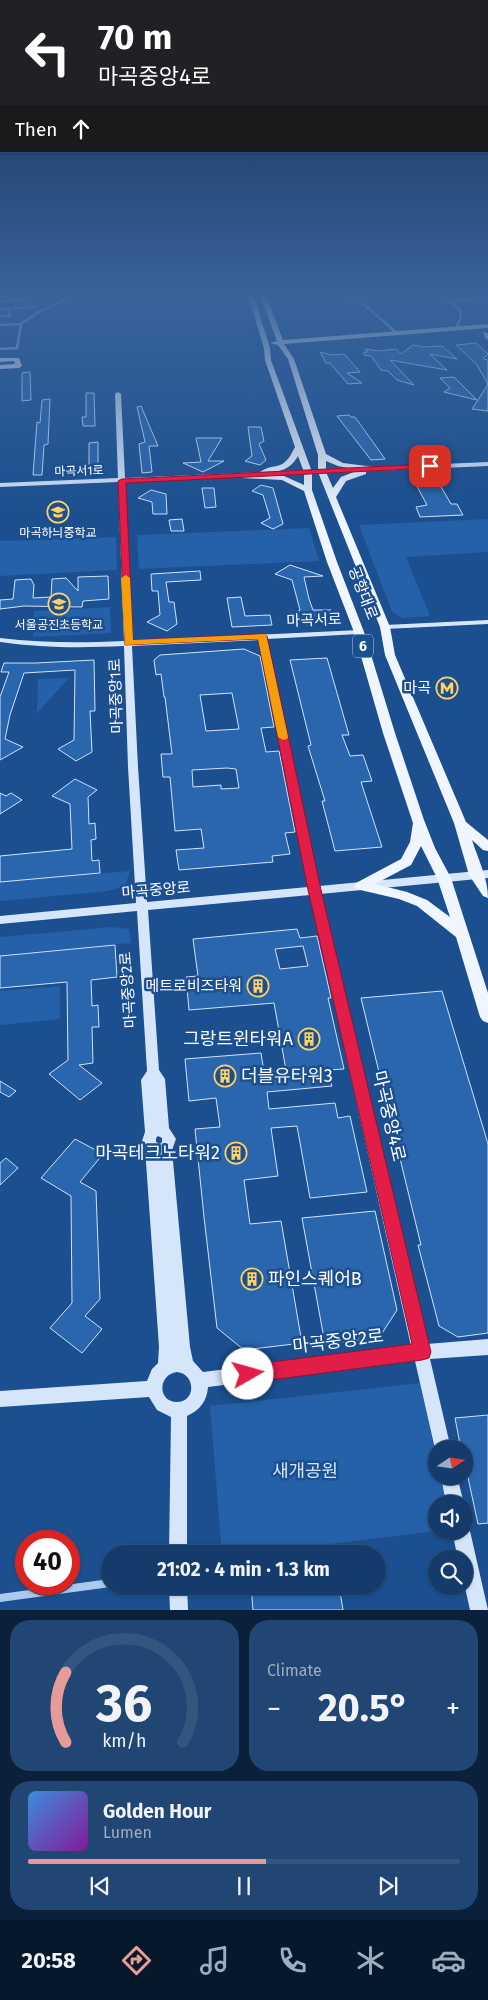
<!DOCTYPE html>
<meta charset="utf-8">
<style>
:root{--surface:#143b6b;--page:#214673;--text:#f1f3f6;--muted:#9dadc1;--line:#33557e;--accent:#e69b98}
body{margin:0;font-family:"Fira Sans","Noto Sans KR",sans-serif;background:var(--page);color:var(--text);height:100vh;display:flex;flex-direction:column;font-size:19px;white-space:nowrap}
*{box-sizing:border-box;margin:0}
p{font-size:16px;color:var(--muted)}
.icon{flex:none;width:28px;height:28px;fill:none;stroke:currentColor;stroke-width:2;stroke-linecap:round;stroke-linejoin:round}
.map{position:relative;height:1610px;overflow:hidden}
.panel{display:flex;flex-direction:column;gap:10px;padding:10px;background:#0b203b;flex:1}
.panel>*{flex:none}
.guide{position:absolute;left:0px;top:0px;width:489px;height:152px;box-shadow:0 1px 4px #0004,0 0 0 1px var(--line);background:#202124;color:#fff;overflow:hidden}
.needle{width:32px;rotate:77deg}
.controls{position:absolute;left:428px;top:1440px;display:grid;gap:10px}
.controls a{display:grid;place-items:center;width:45px;height:45px;border-radius:50%;background:var(--surface);box-shadow:0 1px 4px #0004,0 0 0 1px var(--line);font-size:25px}
.speed{position:absolute;left:15px;top:1530px;display:flex;gap:10px;font-size:25px;font-weight:700;text-align:center}
.speed>*{display:grid;place-content:center;width:65px;height:65px;border-radius:50%;background:var(--surface);box-shadow:0 1px 4px #0004,0 0 0 1px var(--line);line-height:1}
.speed .limit{border:8px solid #d22;background:#fff;color:#111}
.pin{position:absolute;display:grid;place-items:center;width:42px;height:42px;color:#fff;margin:-21px;border-radius:10px;box-shadow:0 2px 8px #0006}
.me{position:absolute;width:55px;margin:-28px;rotate:83deg;stroke-linejoin:round;filter:drop-shadow(0 0 4px #0008)}
.turn{display:flex;align-items:center;gap:18px;height:105px;padding:0 15px;font-size:22px}
.turn .icon{width:65px;height:65px;stroke-width:2.5}
.turn b{display:block;font-size:35px;line-height:42px}
.then{display:flex;align-items:center;height:48px;padding:0 15px;background:#0003;gap:10px;font-size:19px}
.big{font-size:38px;font-weight:700;line-height:1.1}
.panel .tile{flex:1;display:flex;flex-direction:column;justify-content:center;gap:8px;min-width:0;padding:0 18px;border-radius:20px;background:var(--page)}
.panel .dial{align-items:center;gap:0}
.dial svg{height:130px;overflow:visible;fill:none;stroke:var(--line);stroke-width:7;stroke-linecap:round;text-anchor:middle}
.dial text{fill:var(--text);stroke:none}
.song{display:flex;align-items:center;gap:15px}
.cover{width:60px;height:60px;border-radius:8px;background:linear-gradient(135deg,hsl(210 70% 55%),hsl(290 70% 35%))}
.played{height:5px;border-radius:2px;background:linear-gradient(90deg,var(--accent) 55%,var(--line) 55%)}
.keys{display:flex;justify-content:space-around;direction:ltr}
.heat{display:flex;justify-content:space-between;align-items:center;font-size:28px;direction:ltr}
.panel .tiles{flex:1;display:grid;gap:10px;grid-template-columns:1fr 1fr}
.tile:last-child{grid-column:span 2}
.trip{position:absolute;left:101px;top:1545px;width:285px;height:50px;border-radius:25px;background:var(--surface);box-shadow:0 1px 4px #0004,0 0 0 1px var(--line);font-weight:700;line-height:50px;text-align:center}
.tab-bar{display:flex;height:80px;justify-content:space-around;align-items:center;background:#08182b;color:var(--muted)}
.tab-bar .icon{width:35px;height:35px}
.tab-bar .selected{color:var(--accent)}
.tab-bar b{font-size:22px;color:var(--text)}
.map>svg:first-child{display:block}
</style>
<div class="map">
<svg width="488" height="1610" viewBox="0 0 488 1610">
<rect width="100%" height="100%" fill="#1b4f8f"/>
<g fill="#2461a8">
<path d="M488,519v33l-82,5 24,59 -28,2 -10,-6 -33,-87z"/>
<path d="M309,528l10,33 -180,8 -2,-34z"/>
<path d="M116,537l1,33 -117,6v-35z"/>
<path d="M110,607l1,26 -78,4 1,-26z"/>
<path d="M69,678l-32,35 1,-34z"/>
<path d="M130,871l-5,15 -17,5 -108,10v-19z"/>
<path d="M112,927l17,2 2,14 -131,12v-18z"/>
<path d="M60,986v33l-60,6v-34z"/>
<path d="M420,1383l16,74v19h4l7,28h-11v27l-189,23h-25l-12,-148z"/>
</g>
<g fill="#2a66ad" stroke="#cfe3fa" fill-rule="evenodd">
<path d="M476,343l12,11 -5,5 5,1v24l-11,-19 -21,-20z"/>
<path d="M413,345l11,2 18,-1 15,13 -27,-5 17,16 -57,-10 24,25 -17,-5 -9,-9 -7,-1 -10,-14 -7,-1v-3h4l-3,-3 13,2 18,-2 5,5z"/>
<path d="M320,352l12,3 12,-1 16,18 -13,1 15,10 -14,1 -18,-21h-4z"/>
<path d="M30,372l1,28 -9,1v-28z"/>
<path d="M454,377l23,23 -33,-8 6,-4 -10,-10z"/>
<path d="M488,384v27l-16,-2 6,-9z"/>
<path d="M86,393h8l1,33h-12l-1,-9h4z"/>
<path d="M50,399l-2,45 -4,1 -2,30h-9l4,-53 3,1 2,-23z"/>
<path d="M141,406l17,40h-9l3,26 -10,1 -3,-29 6,-2 -8,-35z"/>
<path d="M349,415l2,2h4l30,42 -14,1 -34,-44z"/>
<path d="M248,427h13l3,14 -5,3 7,16 -6,5 -15,-4 7,-5z"/>
<path d="M196,438h26l-14,23h16l-21,11 -20,-9 18,-1z"/>
<path d="M98,442v26h-9v-25z"/>
<path d="M436,478l15,26h6l6,11 -43,2 -4,-10 11,-2 -14,-26z"/>
<path d="M261,485l12,3 10,36 -10,5 -12,-6 9,-5 -7,-23 -11,-4z"/>
<path d="M202,488h12l2,19 -11,1z"/>
<path d="M151,490l15,4 1,20h-14l-1,-12 -14,-4z"/>
<path d="M182,519l2,12h-13l-2,-11z"/>
<path d="M290,565l33,11 -19,1 5,22 4,11h18l-24,15 -19,-8 12,-7 -5,-19 -3,-11 -17,-6z"/>
<path d="M200,571l1,9 -35,2 3,20h5l3,22 -10,7 -20,-9 13,-7 -2,-24h-6l-1,-17z"/>
<path d="M108,576l1,23 -26,2 -1,6 -58,-1 -24,3v-9l13,-1 2,-19 16,-1 3,6 -1,13 18,-1 1,-18 14,-1 12,13v-14z"/>
<path d="M241,597l4,19 25,-1 2,10 -40,2 -5,-29z"/>
<path d="M244,649l16,7 14,71 -13,1 5,24 13,-1 16,81 -10,1 5,21 -18,2 1,6 -94,8 -3,-20 28,-2 -3,-19 -26,2 -5,-54h-7l-2,-23h11l-7,-57h-1l-3,-23 -5,1 -2,-15 6,-5zM232,693l7,36 -33,2 -6,-36zM227,768l9,1 3,19 -18,1v-4l-28,2 -1,-17z"/>
<path d="M327,658l22,77h-7l8,21 13,-1 9,26 -11,1 21,65 -47,4 -13,-50h3l-17,-55 3,-1 -21,-85z"/>
<path d="M94,660l1,51h-5l2,41 -16,9 -18,-12 16,-9 1,-70 -51,3 -14,42 -5,24 18,8 -23,13v-63l9,-25h-8l3,-9h32z"/>
<path d="M75,779l22,11 -9,7 1,27 6,-1 1,16 -5,1 1,21 7,-1 1,13 -100,9v-26l72,-7 -2,-45 -18,-8z"/>
<path d="M0,793l6,3 5,-3 11,7 -22,14z"/>
<path d="M297,929l3,9 17,-2 14,62h-3l16,71 -16,1 4,16 -65,6 2,17 66,-6 3,15 12,-2 17,76 -57,6 -13,-72 -26,2 7,48 -34,4 6,44 31,-3 21,122 -58,7 -27,-22 -13,-111 -9,-88 25,-2 -4,-29 -27,3 -4,-42 76,-6 3,19 22,-2 -12,-67 -85,7 -3,-33 12,-1 -5,-37zM303,946l5,20 -28,3 -5,-20z"/>
<path d="M115,945l2,32 -26,3 1,26 6,-1 1,22h-7l1,36 -14,2 23,18 -22,17 -31,-26 19,-14 -1,-78 -67,6v-32z"/>
<path d="M442,991l46,153v189l-30,4 -19,-11 -21,-81h3l-60,-247z"/>
<path d="M0,1081l16,10 -7,6 -9,-5z"/>
<path d="M75,1139l28,15 -23,28 16,9 4,108 -15,17 17,13 -20,24 -32,-25 22,-25 -1,-107 -30,-18z"/>
<path d="M6,1158l12,10 -18,17v-22z"/>
<path d="M375,1211l22,99 -18,28 -54,6 -23,-126z"/>
<path d="M488,1415v108l-10,1 -14,-65v-10h-3l-6,-31z"/>
<path d="M251,1586h88l4,24h-90z"/>
</g>
<g fill="none" stroke-linecap="round" stroke-linejoin="round">
<g stroke="#a9c9ee" stroke-width="2.5">
<path d="M262,293h13"/>
<path d="M333,293l28,9 36,31"/>
<path d="M438,293l21,16 2,8 -5,12"/>
<path d="M0,294l9,-1"/>
<path d="M351,297l29,-4"/>
<path d="M0,301l34,-2"/>
<path d="M450,301l38,-3"/>
<path d="M0,309l37,-2"/>
<path d="M0,316h10l-2,-7"/>
<path d="M0,325l21,-1"/>
<path d="M0,349l17,-1 4,-24 18,-12 41,-19"/>
</g>
<path stroke="#a9c9ee" stroke-width="8" d="M0,1598l110,-15"/>
<g fill="#d6e6fa" fill-rule="evenodd">
<path d="M483,332l5,1v7l-3,-2z"/>
<path d="M118,392l3,2 4,84 363,-16v4l-363,16 7,159 227,-11 4,2 -4,2 -92,5 52,247 169,-16v8l-168,16 107,450 61,-5v16l-58,4 21,90h-15v4l-1,-4 -20,-88 -207,26c-1,14 -8,23 -21,29v138h-18l2,-137 -14,-7 -8,-13 -149,10v-16l147,-10 5,-12 6,-6 1,-16 -14,-199 -3,-7 3,-9 -4,-52 6,-9 -10,-160 -137,13v-8l136,-13 -8,-136 -4,-121c-43,2 -81,2 -124,-4v-4c42,5 81,5 124,3l-6,-159 -118,5v-4l118,-5 -3,-84zM259,640l49,247 -161,15 -9,-135 -6,-121zM310,895l101,451 -208,26 -10,-11 -3,-14 -18,-197 4,-11 -7,-11 -4,-49 -6,-9 -11,-160zM158,1136l4,2v4l-2,2 -4,-2v-4zM177,1372c19,2 19,30 0,30 -20,0 -19,-28 0,-30z"/>
<path d="M488,620v4l-103,5 -4,-2 4,-2z"/>
<path d="M441,1476h16l7,28h-18z"/>
<path d="M464,1523l3,2 3,6 18,79h-18l-6,-27v-24h-6l-6,-28h12z"/>
<path d="M169,1586h18l1,24h-18z"/>
</g>
<g fill="#f0f6ff" fill-rule="evenodd">
<path d="M247,293h6l17,55 1,12 41,112v18l25,72 27,70 31,101 29,87 11,28 16,30 37,115v30l-5,-2 -3,-4 -24,-80 -39,-31 -18,-7 -43,-10 -2,-3 2,-3 45,-24 9,-17 3,-19 -30,-90 -29,-101 -27,-70 -23,-71 -22,-11 -40,-2 -4,-2 4,-2 42,2 20,9v-13l-6,-16c-8,14 -19,16 -34,18l-4,-2c16,-11 22,2 35,-25l-30,-87 -1,-12zM421,846l16,32 13,39 -23,-17 -20,-8 -32,-8 36,-19z"/>
<path d="M259,293h6l18,47 205,-16v4l-204,16 10,15 32,95 17,9 31,4 4,2 -4,2h-8v3l-20,7 -10,16 54,130 5,28 71,167 22,18v11l-5,-1 -11,-10c6,19 16,38 16,58l-5,-2 -14,-21 -15,-52 -69,-168 -5,-28 -62,-155v-17l-30,-96 -10,-14 -8,-2 7,-2zM326,461l12,5 21,4 -18,7 -8,11 -7,-16z"/>
<path d="M0,358h19l3,8 -3,2 -19,1v-4l15,-1 -1,-3 -14,1z"/>
</g>
</g>
<linearGradient id="sky" x2="0" y2="1"><stop stop-color="#0f2b4f"/><stop offset="0.57" stop-color="#39639b"/><stop offset="1" stop-color="#39639b" stop-opacity="0"/></linearGradient>
<rect width="488" height="518" fill="url(#sky)"/>
<path fill="#e11d48" stroke="#92132f" d="M430,464l3,2 -1,2 -306,15 7,157 129,-6 5,2 54,254 110,462 -2,6 -7,2 -174,23 -7,-3 -2,-6 2,-6 7,-3 164,-21 -104,-454 -50,-251 -133,6 -7,-164 4,-2z"/>
<path fill="#f59e0b" d="M126,575l4,3 3,62 133,-6 22,103 -1,2 -4,1 -5,-3 -20,-98 -133,6 -4,-67z"/>
<defs>
<g id="school-ring" transform="scale(1.125)"><circle r="9.5" fill="#1b4f8f" stroke="#ffd166" stroke-width="1.5"/><path d="M0-5L7-2L0 1L-7-2ZM-4 1L0 2.5L4 1V4Q0 6-4 4Z" fill="#ffd166"/></g>
<g id="metro-ring" transform="scale(1.125)"><circle r="9.5" fill="#1b4f8f" stroke="#ffd166" stroke-width="1.5"/><path d="M-5.5 5V-5H-3L0 0L3-5H5.5V5H3V-.5L0 4L-3-.5V5Z" fill="#ffd166"/></g>
<g id="building-ring" transform="scale(1.125)"><circle r="9.5" fill="#1b4f8f" stroke="#ffd166" stroke-width="1.5"/><path d="M-4-6H4V6H1V3H-1V6H-4ZM-2.5-4.3h1.7v1.8h-1.7ZM.8-4.3h1.7v1.8H.8ZM-2.5-1h1.7V.8h-1.7ZM.8-1h1.7V.8H.8Z" fill="#ffd166"/></g>
</defs>
<g fill-rule="evenodd">
<use href="#school-ring" x="58" y="512"/>
<use href="#school-ring" x="59" y="604"/>
<use href="#metro-ring" x="447" y="688"/>
<use href="#building-ring" x="258" y="986"/>
<use href="#building-ring" x="309" y="1039"/>
<use href="#building-ring" x="225" y="1076"/>
<use href="#building-ring" x="236" y="1153"/>
<use href="#building-ring" x="252" y="1279"/>
</g>
<g text-anchor="middle" dominant-baseline="central" stroke-width="5" stroke-linejoin="round" paint-order="stroke">
<g font-size="12" fill="#fff" stroke="#1b4f8f">
<text transform="translate(79 471) rotate(-2)">마곡서1로</text>
</g>
<g font-size="12" fill="#fff" stroke="#1b4f8f">
<text x="58" y="533">마곡하늬중학교</text>
<text x="59" y="625">서울공진초등학교</text>
</g>
<rect fill="#1b4f8f" stroke="#bbcadd" stroke-width="1" x="353" y="634.5" width="20" height="23" rx="4"/>
<g font-size="14" font-weight="bold" fill="#fff">
<text x="363" y="646">6</text>
</g>
<g font-size="15" fill="#fff" stroke="#1b4f8f">
<text transform="translate(363 593) rotate(69)">공항대로</text>
<text transform="translate(314 620) rotate(-2)">마곡서로</text>
<text transform="translate(116 696) rotate(-92)">마곡중앙1로</text>
<text transform="translate(156 890) rotate(-5)">마곡중앙로</text>
<text transform="translate(128 990) rotate(-94)">마곡중앙2로</text>
</g>
<g font-size="15" fill="#fff" stroke="#1b4f8f" text-anchor="end">
<text x="431" y="688">마곡</text>
<text x="242" y="986">메트로비즈타워</text>
</g>
<g font-size="18" fill="#fff" stroke="#1b4f8f" text-anchor="end">
<text x="293" y="1039">그랑트윈타워A</text>
<text x="241" y="1076" text-anchor="start">더블유타워3</text>
<text x="220" y="1153">마곡테크노타워2</text>
<text x="268" y="1279" text-anchor="start">파인스퀘어B</text>
</g>
<g font-size="18" fill="#fff" stroke="#1b4f8f">
<text transform="translate(389 1116) rotate(77)">마곡중앙4로</text>
<text transform="translate(338 1341) rotate(-7)">마곡중앙2로</text>
</g>
<g font-size="18" fill="#cfe3fa" stroke="#1b4f8f">
<text x="305" y="1471">새개공원</text>
</g>
</g>
</svg>
<div class="controls">
<a><svg class="needle" viewBox="-14 -14 28 28"><path d="M0-13l5 13h-10z" fill="#e53935"/><path d="M0 13l5-13h-10z" fill="#9dadc1"/></svg></a>
<a><svg class="icon" aria-label="sound" viewBox="0 0 24 24"><path d="M4 9h4l5-4v14l-5-4H4zM17 9q2 3 0 6"/></svg></a>
<a><svg class="icon" aria-label="search" viewBox="0 0 24 24"><circle cx="10" cy="10" r="6"/><path d="M15 15l6 6"/></svg></a>
</div>
<div class="speed"><div class="limit">40</div></div>
<div class="pin" style="left:430px;top:466px;background:#d93025"><svg class="icon" aria-label="arrive" viewBox="0 0 24 24"><path d="M6 21V4h12l-3 4 3 4H6"/></svg></div>
<svg class="me" style="left:248px;top:1374px" viewBox="-20 -20 40 40"><circle r="19" fill="#fff"/><path d="M0-13L10 11 0 6-10 11z" fill="#e11d48"/></svg>
<div class="trip">21:02 · 4 min · 1.3 km</div>
<div class="guide">
<div class="turn"><svg class="icon" aria-label="left" viewBox="0 0 24 24"><path d="M17 20v-9H6M10 6l-5 5 5 5"/></svg><div><b>70 m</b>마곡중앙4로</div></div>
<div class="then">Then<svg class="icon" aria-label="ahead" viewBox="0 0 24 24"><path d="M12 20V5M6 11l6-6 6 6"/></svg></div>
</div>
</div>
<section class="panel">
<div class="tiles">
<div class="tile dial"><svg viewBox="0 0 100 80">
<path d="M14 69A42 42 0 1 1 86 69"/>
<path d="M14 69A42 42 0 0 1 14 26" stroke="#e69b98"/>
<text x="50" y="56" font-size="32" font-weight="700">36</text>
<text x="50" y="72" font-size="11">km/h</text>
</svg></div>
<div class="tile"><p>Climate</p>
<div class="heat"><a>−</a><b class="big">20.5°</b><a>+</a></div>
</div>
<div class="tile">
<div class="song"><i class="cover"></i><div><b>Golden Hour</b><p>Lumen</p></div></div>
<div class="played"></div>
<div class="keys"><svg class="icon" aria-label="previous" viewBox="0 0 24 24"><path d="M18 5L8 12l10 7zM5 5v14"/></svg><svg class="icon" aria-label="pause" viewBox="0 0 24 24"><path d="M8 5v14M16 5v14"/></svg><svg class="icon" aria-label="next" viewBox="0 0 24 24"><path d="M6 5l10 7-10 7zM19 5v14"/></svg></div>
</div>
</div>
</section>
<nav class="tab-bar">
<b>20:58</b>
<svg class="icon selected" aria-label="directions" viewBox="0 0 24 24"><path d="M12 3l9 9-9 9-9-9zM9 14v-3h6M13 9l2 2-2 2"/></svg>
<svg class="icon" aria-label="music" viewBox="0 0 24 24"><path d="M9 18V5l10-2v13"/><circle cx="6" cy="18" r="3"/><circle cx="16" cy="16" r="3"/></svg>
<svg class="icon" aria-label="phone" viewBox="0 0 24 24"><path d="M5 4h4l2 5-3 2q2 4 5 5l2-3 5 2v4C11 20 4 13 5 4z"/></svg>
<svg class="icon" aria-label="climate" viewBox="0 0 24 24"><path d="M12 3v18M4 7l16 10M4 17L20 7"/></svg>
<svg class="icon" aria-label="car" viewBox="0 0 24 24"><path d="M5 17H2v-5l4-1 3-4h7l3 4 3 1v5h-3M9 17h6M6 11h13"/><circle cx="7" cy="17" r="2"/><circle cx="17" cy="17" r="2"/></svg>
</nav>
